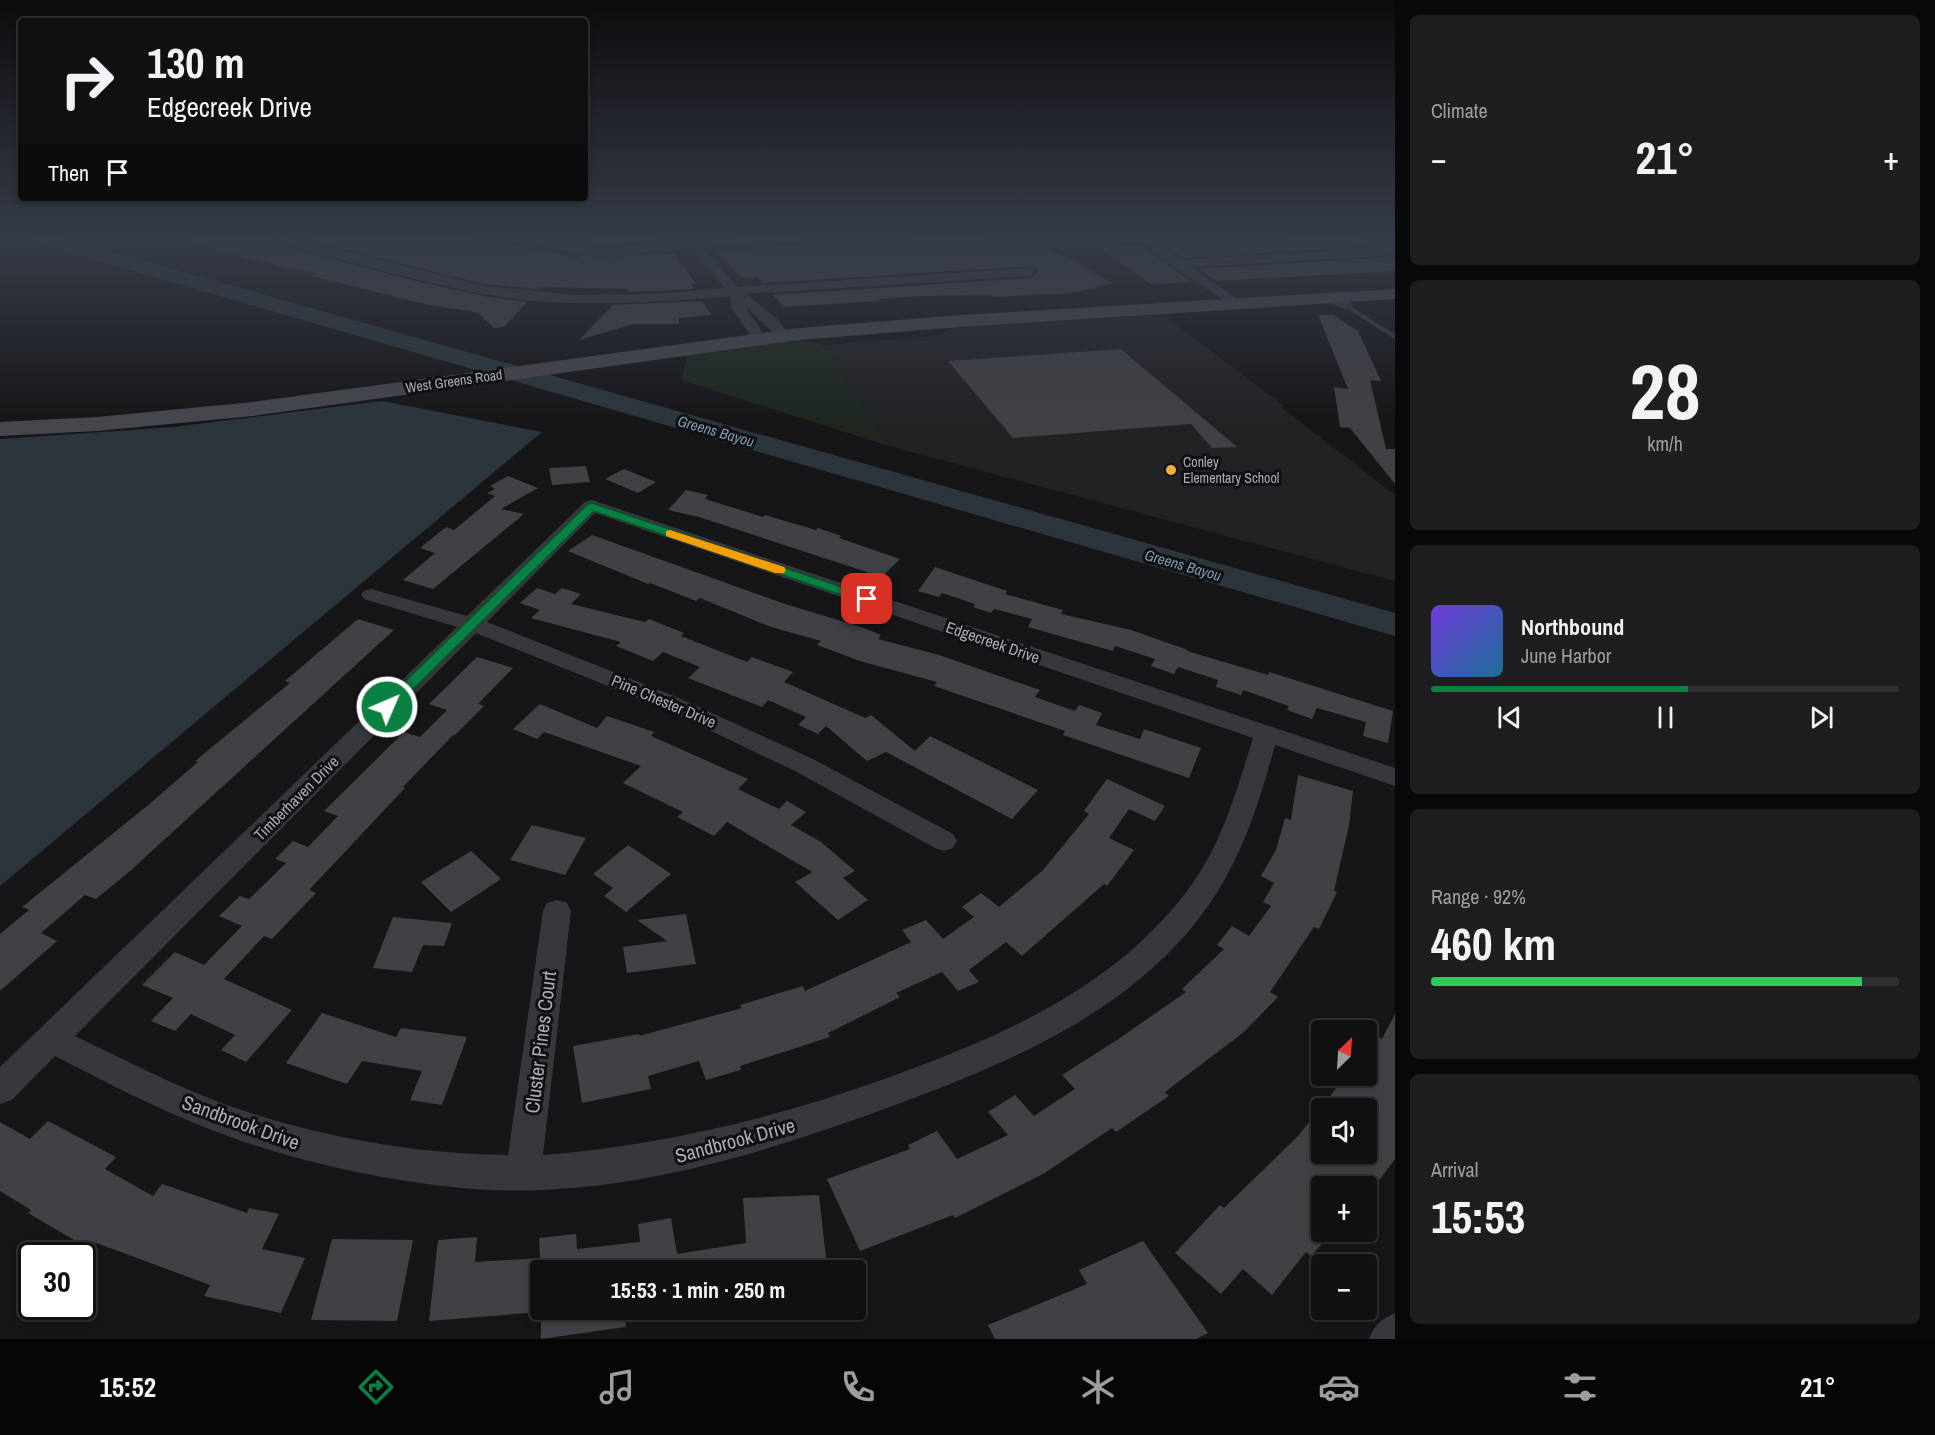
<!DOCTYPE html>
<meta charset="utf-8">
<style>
:root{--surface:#101012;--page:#1e1e20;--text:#f1f3f6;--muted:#9c9d9f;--line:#303032;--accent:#0b8043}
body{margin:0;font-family:"Archivo Narrow",sans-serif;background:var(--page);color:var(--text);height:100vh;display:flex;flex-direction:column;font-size:22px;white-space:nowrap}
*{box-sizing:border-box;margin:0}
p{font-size:20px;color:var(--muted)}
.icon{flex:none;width:33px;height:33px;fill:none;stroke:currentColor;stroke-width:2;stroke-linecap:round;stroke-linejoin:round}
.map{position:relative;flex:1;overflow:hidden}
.drawer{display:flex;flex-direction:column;gap:15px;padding:15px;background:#09090a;width:540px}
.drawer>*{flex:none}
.guide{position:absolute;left:18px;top:18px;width:570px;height:183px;border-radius:6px;box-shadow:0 3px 9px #0003,0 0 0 2px var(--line);background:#101012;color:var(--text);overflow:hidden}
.needle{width:39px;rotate:25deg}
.controls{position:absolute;left:1311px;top:1020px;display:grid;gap:12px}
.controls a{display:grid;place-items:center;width:66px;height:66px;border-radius:6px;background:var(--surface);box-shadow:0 3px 9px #0003,0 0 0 2px var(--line);font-size:30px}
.speed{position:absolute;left:18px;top:1242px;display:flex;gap:12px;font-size:30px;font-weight:700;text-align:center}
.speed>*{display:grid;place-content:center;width:78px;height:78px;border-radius:50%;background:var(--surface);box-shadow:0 3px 9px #0003,0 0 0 2px var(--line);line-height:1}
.speed .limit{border:3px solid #111;border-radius:9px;background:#fff;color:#111}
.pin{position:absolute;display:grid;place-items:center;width:51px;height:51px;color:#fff;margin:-26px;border-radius:12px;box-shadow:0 3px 9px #0006}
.me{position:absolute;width:66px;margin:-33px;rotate:45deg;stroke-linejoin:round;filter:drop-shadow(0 0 4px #0008)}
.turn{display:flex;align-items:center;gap:21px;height:126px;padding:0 30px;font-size:27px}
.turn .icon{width:78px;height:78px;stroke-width:2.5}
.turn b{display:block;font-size:42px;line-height:51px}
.then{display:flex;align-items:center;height:57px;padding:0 30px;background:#0003;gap:12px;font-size:22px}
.big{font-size:45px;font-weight:800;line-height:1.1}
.drawer .widget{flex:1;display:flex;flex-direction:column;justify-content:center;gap:9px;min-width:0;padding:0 21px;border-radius:9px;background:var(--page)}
.drawer .dial{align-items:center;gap:0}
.dial b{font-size:78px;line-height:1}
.song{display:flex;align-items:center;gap:18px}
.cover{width:72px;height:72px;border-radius:9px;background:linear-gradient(135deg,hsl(260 70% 55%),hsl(200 70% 35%))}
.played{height:6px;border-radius:3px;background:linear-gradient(90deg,var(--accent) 55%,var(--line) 55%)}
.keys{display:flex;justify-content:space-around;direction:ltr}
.heat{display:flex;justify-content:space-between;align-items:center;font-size:33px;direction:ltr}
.charge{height:9px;border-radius:4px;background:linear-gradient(90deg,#34c759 92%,var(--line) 0)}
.trip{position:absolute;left:530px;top:1260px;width:336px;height:60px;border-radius:6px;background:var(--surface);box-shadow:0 3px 9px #0003,0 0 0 2px var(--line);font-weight:800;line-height:60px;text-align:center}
.tab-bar{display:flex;height:96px;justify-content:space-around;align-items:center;background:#060607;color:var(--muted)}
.tab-bar .icon{width:42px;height:42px}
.tab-bar .on{color:var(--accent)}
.tab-bar b{font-size:27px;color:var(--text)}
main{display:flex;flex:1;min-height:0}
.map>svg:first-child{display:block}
</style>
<main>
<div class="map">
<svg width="1395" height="1339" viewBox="0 0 1395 1339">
<rect width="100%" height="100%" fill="#161618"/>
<path fill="#222225" d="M1163,315l121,91 -3,1 114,88v86l-506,-135 -65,-101 112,-9 17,-8z"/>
<path fill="#1e261f" d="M801,340l23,5 65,101 -208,-66 7,-25z"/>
<path fill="#2c353c" d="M382,401l160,31 -542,454v-447l174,-12z"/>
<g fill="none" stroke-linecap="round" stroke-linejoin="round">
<path fill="#2c353c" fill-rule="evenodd" d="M27,237h32l1336,376v23l-1365,-395z"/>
</g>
<g fill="#404145" fill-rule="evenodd">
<path d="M190,237h83l3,6 6,3 125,33 76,17 44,6 -23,25 -10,1 -15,-14 2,-1 -56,-9 -114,-28 6,-3 -27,-4 -101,-26z"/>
<path d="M296,237h166l117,21 1,-2 32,1 63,-3 21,30h-5l3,5 -68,3 3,-3 -87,-2 -2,2 -56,-5z"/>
<path d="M591,237h63l4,5 -71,2z"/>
<path d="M924,237l61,1 2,2 41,-3 85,46 -41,10 -79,4 -2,-2 -71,1 -41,3 1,2 -96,6 -11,-12 258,-17 8,-7 -8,-5 -268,17 -6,-6 -15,1 -26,-27z"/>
<path d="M1281,237h76l15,9 -189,12 -21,-14 124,-4z"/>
<path d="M1142,245l31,24 20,13 -42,2 -51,-36z"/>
<path d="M1392,257l3,2v12l-179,10 -18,-12z"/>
<path d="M702,301l10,14 -33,3v6h-46l-54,16 34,-35z"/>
<path d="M1318,315h16l24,16 23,50 -11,-1 16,69h9v35l-45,-56 -10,-1 -6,-40 14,2z"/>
<path d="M1121,349l116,98 -25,1 -21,-24 -178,14 -65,-77z"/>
<path d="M586,466l4,16 -38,3 -3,-17z"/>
<path d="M624,469l32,13 -18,11 -33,-14z"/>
<path d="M508,476l30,12 -37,21 23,5 -91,75 -30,-9 32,-27 -15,-5 26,-21 8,3 41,-34 -8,-3 8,-4 -5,-3z"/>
<path d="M686,490l22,5 -3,4 58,18 2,-2 51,15 2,-2 23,8 -2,2 61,21 -18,18 -183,-60 -31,-7z"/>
<path d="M592,535l190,68 82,25 17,7 -3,4 61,16 101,35 -5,7 40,14 4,-6 23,8 -6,12 44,14 4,-10 57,19 -12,30 -126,-43 2,-4 -131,-45 3,-4 -77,-21 -43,-16 4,-4 -50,-14 -71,-29 -4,3 -46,-18 -2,1 -80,-33z"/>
<path d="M935,567l72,24 -2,3 58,16 -2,4 70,16 57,20 -1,1 81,24 1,-3 124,39 -5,32 -25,-7 3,-14 -49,-14 -5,11 -25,-9 2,-4 -46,-16 -2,5 -25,-8 2,-7 -40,-13 -4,7 -23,-8 4,-7 -40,-13 -2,5 -85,-24 4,-8 -38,-10 -3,4 -18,-6 2,-3 -33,-11 -3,4 -21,-6z"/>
<path d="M537,588l18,6 7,-6 19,6 -10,10 74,18 4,-3 35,14 -3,3 66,26 5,-5 41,15 -9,10 81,36 6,-3 44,36 15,-15 108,54 -26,29 -126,-67 -19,9 -41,-35 -8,8 -20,-9 8,-8 -38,-17 -6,7 -74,-29 12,-11 -37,-15 -10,9 -37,-15 5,-4 -90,-24 9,-8 -20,-7z"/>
<path d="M358,619l36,11 -264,241 -34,28 -11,-4 -44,38 16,8 -57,50v-57l29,-24 -7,-3 125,-101 51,-44 -3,-1 95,-78 -5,-2z"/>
<path d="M477,657l36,11 -35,36 6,2 -29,29h-2l-50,52 2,1 -96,102 7,3 -44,46 -8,-3 -40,43 68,31 -46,52 -25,-12 14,-15 -44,-21 -16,17 -24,-10 22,-23 -31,-13 33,-33 29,13 38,-39 -23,-10 21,-20 9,3 37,-36 -11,-4 18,-18 15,6 30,-31 -14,-5 80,-79 16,5 27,-27 -18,-6z"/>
<path d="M540,704l57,24 10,-12 47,16 -3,4 97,43 -10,10 41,20 8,-8 19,11 -15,13 30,17 34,29 -12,7 25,22 -30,20 -43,-38 17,-10 -85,-50 -13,14 -37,-19 6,-5 -60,-29 18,-17 -97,-34 -7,7 -24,-10z"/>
<path d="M1298,775l55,16 -4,34 -15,66 3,1 -18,37 -5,-2 -44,65 8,5 -34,35 -79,60 4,4 -53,36 -4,-4 -69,46 -88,44 -2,-3 -93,36 -33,-72 83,-30 -2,-4 29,-14 20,28 51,-24 -20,-23 27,-17 19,21 41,-27 -13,-14 55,-35 69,-48 -4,-3 42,-40 -7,-4 15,-19 17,10 22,-30 -8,-4 11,-19 -13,-7 15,-26 9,-32 6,2z"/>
<path d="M1107,779l58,27 -10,15 -26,-12 -20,29 25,12 -27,36 -3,-2 -82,72 -16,-14 -37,28 10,12 -21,9 -16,-19 -46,21 4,4 -72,36 2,4 -90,29 1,4 -35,10 -7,-19 -51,15 3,13 -69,14 -9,-57 66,-12v2l103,-28 -2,-3 63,-19 2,5 106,-49 -9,-12 24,-10 17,19 31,-22 -12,-10 19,-14 18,14 44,-37 46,-56 -5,-3z"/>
<path d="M532,825l54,13 -21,37 -55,-15z"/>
<path d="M628,845l43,29 -45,38 -22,-16 9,-8 -20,-14z"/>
<path d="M471,851l30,28 -50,33 -30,-30z"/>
<path d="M686,914l10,50 -69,9 -4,-26 44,-6 -30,-21z"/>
<path d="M393,917l59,6 -8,23 -21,-1 -11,27 -39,-4z"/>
<path d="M322,1013l74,24 5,-9 66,9 -25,68 -32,-5 12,-29 -60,-10 -15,23 -61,-21z"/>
<path d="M1395,1014v145l-24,32 -5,-5h-44v46h11l-22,24 -5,-4 -34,43 -29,-26 -22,25 -46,-41 45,-48 4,3 74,-72 48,-60h20v-33l7,-10 9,6zM1322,1108h44v46h-44z"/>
<path d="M48,1121l68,36 -11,12 48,27 9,-12 85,29 2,-5 30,6 -17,35 43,9 -24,55 -77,-17 6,-11 -119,-44 -5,6 -58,-34 3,-3 -31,-19v-69l30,17z"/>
<path d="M819,1195l8,72 -97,3h-190v42l-111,9 9,-81 39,-3 -2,25 65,-4 -1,-20 37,-4 1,15 63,-7 -2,-18 33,-6 6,36 69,-11 -3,-45z"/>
<path d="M332,1239l81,1 -16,81 -86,-1z"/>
<path d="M1143,1241l65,92 -12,6h-201l-7,-14 99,-41 -8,-14z"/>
<path d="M541,1310h83l2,17 -85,12z"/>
</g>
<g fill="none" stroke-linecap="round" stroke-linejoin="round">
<path fill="#37383d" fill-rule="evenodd" d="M1344,305h4l47,29v5l-51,-32z"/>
<g fill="#37383d" fill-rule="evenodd">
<path d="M275,237h12l197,49 93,9 81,-1 67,-6 -35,-39 -78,6 -37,-2 -60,-13 -6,-3c25,0 45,7 69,9 36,2 71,-1 106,-4l-2,-5h10l4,4 58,-4h54l-6,3 -100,8 36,39 293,-19 6,4 -6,4 -285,18 31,25 14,17 -7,4c-7,-2 -31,-27 -39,-34l21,32 -7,4 -5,-1 -23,-34 -1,-11c-82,7 -166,13 -247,-2 -67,-13 -134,-33 -200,-50l-6,-3z"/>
<path d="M1135,237h14l33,23 213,-13v8l-204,12 48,33 2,3 -2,3 -5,1 -60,-40z"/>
<path d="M1331,294l20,9 2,3 -7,4 -20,-9 -2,-3z"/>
<path d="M592,500l803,268v18l-120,-41c-19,70 -39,131 -87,187 -76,88 -187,134 -293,173 -137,51 -287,97 -434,83 -88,-9 -174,-28 -257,-61 -51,-20 -100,-46 -149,-71l-43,44 -12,4v-37l457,-440 -93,-28 -3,-4 3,-4 7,-2 96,27 118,-114zM595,513l658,225c-17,54 -31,107 -66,153 -73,97 -188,147 -300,187 -112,40 -225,68 -344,77l28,-244 -4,-8 -10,-3 -10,3 -4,8 -35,244c-98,-1 -195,-19 -287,-52 -50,-19 -98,-44 -146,-67l401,-403 187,75 132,63 140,77 9,3 9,-3 4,-7 -4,-7 -140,-75 -134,-61 -192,-76z"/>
<path d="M1395,1313v26h-26c6,-15 11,-19 26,-26z"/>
</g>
<path fill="#45474d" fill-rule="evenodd" d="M1395,289v10l-434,28 -162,13 -546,76 -156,15 -97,5v-14l97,-5 156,-15 546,-74 162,-13z"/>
</g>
<linearGradient id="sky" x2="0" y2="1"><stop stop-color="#0c0c0d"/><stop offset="0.56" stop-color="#363c48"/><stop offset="1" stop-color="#363c48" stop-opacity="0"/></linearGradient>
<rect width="1395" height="424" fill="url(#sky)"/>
<path fill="#0b8043" stroke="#07532c" stroke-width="1.5" d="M592,503l279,94 2,2 -2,3h-9l-268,-91 -202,199h-10l-2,-3 2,-3 206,-200z"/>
<path fill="#f59e0b" d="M670,530l114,37 2,3 -2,3h-9l-109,-37v-5z"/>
<circle fill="#f2b134" stroke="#111113" stroke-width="2" cx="1171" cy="470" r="6"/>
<g text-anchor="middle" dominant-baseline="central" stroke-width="6" stroke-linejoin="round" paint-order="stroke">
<g font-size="14" fill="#a8adb8" stroke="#111113">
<text transform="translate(454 381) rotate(-8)">West Greens Road</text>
</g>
<g font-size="14" fill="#a8adb8" stroke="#111113" text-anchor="start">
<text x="1183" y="462">Conley<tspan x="1183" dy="16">Elementary School</tspan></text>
</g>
<g font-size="15" font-style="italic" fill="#7f9bb3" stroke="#111113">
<text transform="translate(716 431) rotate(16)">Greens Bayou</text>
<text transform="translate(1183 565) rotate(16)">Greens Bayou</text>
</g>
<g font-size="16" fill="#a8adb8" stroke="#111113">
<text transform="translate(993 642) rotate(19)">Edgecreek Drive</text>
<text transform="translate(664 701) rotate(23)">Pine Chester Drive</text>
<text transform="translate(296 798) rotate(-45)">Timberhaven Drive</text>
</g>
<g font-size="20" fill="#a8adb8" stroke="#111113">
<text transform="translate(540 1042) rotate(-83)">Cluster Pines Court</text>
<text transform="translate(241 1122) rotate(20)">Sandbrook Drive</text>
<text transform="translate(735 1140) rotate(-15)">Sandbrook Drive</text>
</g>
</g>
</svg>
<div class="controls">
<a><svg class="needle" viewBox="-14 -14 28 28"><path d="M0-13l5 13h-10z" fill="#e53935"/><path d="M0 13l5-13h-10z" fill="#9c9d9f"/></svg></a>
<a><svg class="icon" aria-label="sound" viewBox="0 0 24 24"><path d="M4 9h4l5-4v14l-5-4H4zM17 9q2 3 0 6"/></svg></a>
<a>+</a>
<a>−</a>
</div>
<div class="speed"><div class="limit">30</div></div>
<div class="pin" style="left:867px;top:599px;background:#d93025"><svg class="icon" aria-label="arrive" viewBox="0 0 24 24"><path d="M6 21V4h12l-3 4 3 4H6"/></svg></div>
<svg class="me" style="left:387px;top:707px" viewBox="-20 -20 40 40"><circle r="17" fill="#0b8043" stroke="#fff" stroke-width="3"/><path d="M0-11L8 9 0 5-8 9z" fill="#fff"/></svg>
<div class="trip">15:53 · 1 min · 250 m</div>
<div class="guide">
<div class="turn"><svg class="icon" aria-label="right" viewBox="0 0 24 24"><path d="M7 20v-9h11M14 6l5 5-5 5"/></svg><div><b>130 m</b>Edgecreek Drive</div></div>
<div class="then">Then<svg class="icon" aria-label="arrive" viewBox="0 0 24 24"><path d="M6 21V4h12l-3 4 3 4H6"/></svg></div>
</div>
</div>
<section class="drawer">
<div class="widget"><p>Climate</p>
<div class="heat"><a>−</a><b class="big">21°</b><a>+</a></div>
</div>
<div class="widget dial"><b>28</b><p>km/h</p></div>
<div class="widget">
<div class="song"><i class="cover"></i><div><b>Northbound</b><p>June Harbor</p></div></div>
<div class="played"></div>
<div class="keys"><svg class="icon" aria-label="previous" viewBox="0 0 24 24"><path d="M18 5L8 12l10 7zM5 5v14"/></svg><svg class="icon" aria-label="pause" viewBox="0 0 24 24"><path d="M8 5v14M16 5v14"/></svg><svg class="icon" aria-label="next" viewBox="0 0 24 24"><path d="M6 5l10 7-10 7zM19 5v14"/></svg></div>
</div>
<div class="widget"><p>Range · 92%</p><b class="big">460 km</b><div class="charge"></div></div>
<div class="widget"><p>Arrival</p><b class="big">15:53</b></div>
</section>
</main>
<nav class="tab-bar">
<b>15:52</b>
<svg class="icon on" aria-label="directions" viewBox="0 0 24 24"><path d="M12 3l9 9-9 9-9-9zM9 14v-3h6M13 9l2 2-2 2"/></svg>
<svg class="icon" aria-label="music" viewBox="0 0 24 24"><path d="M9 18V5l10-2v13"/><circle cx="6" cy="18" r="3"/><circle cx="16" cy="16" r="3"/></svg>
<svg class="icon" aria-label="phone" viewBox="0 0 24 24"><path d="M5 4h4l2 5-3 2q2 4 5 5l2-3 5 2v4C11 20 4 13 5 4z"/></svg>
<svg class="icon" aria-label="climate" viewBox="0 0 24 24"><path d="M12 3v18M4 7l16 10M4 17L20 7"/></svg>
<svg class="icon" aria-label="car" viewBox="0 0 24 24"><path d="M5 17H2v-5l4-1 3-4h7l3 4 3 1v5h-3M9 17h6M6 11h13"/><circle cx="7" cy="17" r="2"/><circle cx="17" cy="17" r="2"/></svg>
<svg class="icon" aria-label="filters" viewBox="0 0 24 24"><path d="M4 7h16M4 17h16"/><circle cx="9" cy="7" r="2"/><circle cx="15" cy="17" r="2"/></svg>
<b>21°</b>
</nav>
